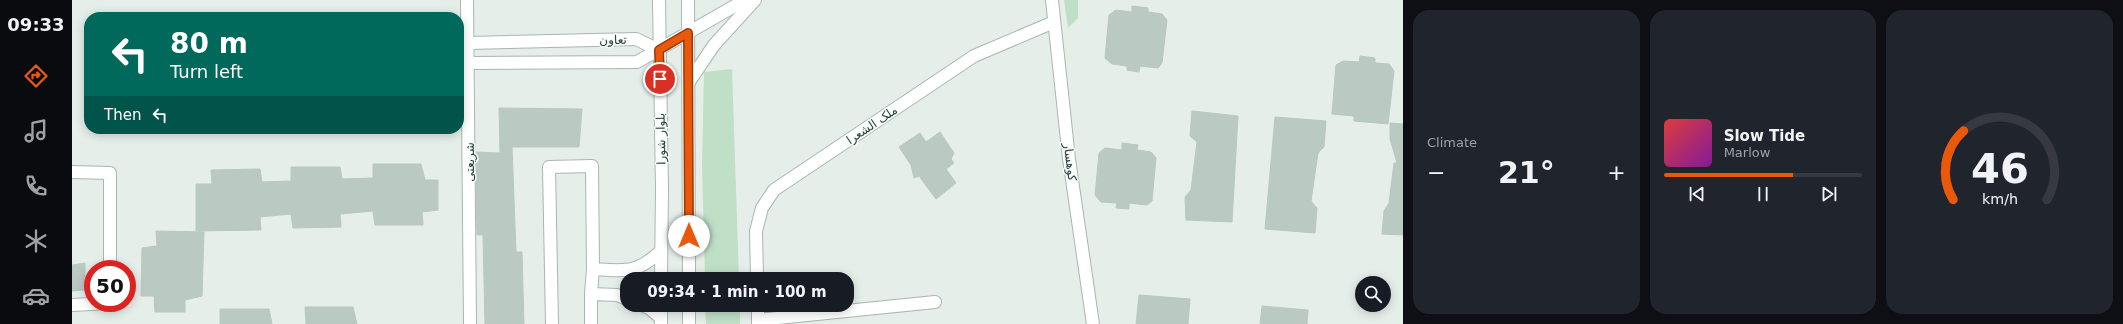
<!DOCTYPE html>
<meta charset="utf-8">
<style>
:root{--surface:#171b24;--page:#20242c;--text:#f1f3f6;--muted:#9ea1a6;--line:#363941;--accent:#ea580c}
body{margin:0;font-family:"DejaVu Sans",Cairo,sans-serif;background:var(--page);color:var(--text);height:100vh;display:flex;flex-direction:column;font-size:15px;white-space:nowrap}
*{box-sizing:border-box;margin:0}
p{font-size:13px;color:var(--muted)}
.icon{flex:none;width:22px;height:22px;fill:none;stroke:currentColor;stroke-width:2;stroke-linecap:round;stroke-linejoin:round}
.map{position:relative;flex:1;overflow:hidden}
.details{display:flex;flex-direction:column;gap:10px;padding:10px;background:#0d0f14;width:720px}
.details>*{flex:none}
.hud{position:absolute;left:12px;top:12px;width:380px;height:122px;border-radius:16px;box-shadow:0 2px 10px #0003;background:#00695c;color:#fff;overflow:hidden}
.fabs{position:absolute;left:1283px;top:276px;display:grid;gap:8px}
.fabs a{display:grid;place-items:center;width:36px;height:36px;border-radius:50%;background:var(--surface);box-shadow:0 2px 10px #0003;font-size:20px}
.speed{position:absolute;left:12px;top:260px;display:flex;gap:8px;font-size:20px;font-weight:700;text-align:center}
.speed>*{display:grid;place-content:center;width:52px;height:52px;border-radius:50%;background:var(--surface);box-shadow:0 2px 10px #0003;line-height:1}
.speed .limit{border:6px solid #d22;background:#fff;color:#111}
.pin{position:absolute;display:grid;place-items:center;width:34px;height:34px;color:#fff;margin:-17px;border:2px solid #fff;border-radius:50%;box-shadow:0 1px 4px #0007}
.me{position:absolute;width:44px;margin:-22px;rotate:0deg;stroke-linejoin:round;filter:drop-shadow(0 0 3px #0008)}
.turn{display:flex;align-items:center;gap:14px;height:84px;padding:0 20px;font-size:18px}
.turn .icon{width:52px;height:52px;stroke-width:2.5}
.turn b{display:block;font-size:28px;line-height:34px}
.then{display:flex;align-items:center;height:38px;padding:0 20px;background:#0003;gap:8px;font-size:15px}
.big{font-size:30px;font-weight:700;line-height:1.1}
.details .tile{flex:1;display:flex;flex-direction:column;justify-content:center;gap:6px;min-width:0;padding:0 14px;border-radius:16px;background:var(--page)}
.details .dial{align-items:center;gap:0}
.dial svg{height:104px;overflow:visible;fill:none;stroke:var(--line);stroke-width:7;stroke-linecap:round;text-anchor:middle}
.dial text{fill:var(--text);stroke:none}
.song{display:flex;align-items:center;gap:12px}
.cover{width:48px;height:48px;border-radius:6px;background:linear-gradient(135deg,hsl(0 70% 55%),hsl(290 70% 35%))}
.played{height:4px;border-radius:2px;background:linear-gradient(90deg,var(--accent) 65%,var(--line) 65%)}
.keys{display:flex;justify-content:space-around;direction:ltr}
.heat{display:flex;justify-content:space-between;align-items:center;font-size:22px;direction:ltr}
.details .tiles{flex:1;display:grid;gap:10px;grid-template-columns:repeat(3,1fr)}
.trip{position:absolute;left:548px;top:272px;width:234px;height:40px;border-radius:16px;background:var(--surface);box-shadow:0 2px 10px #0003;font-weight:700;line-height:40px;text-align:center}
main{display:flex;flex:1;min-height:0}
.menu{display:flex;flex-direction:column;width:72px;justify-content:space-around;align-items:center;background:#090b0e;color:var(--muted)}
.menu .icon{width:28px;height:28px}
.menu .active{color:var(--accent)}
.menu b{font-size:18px;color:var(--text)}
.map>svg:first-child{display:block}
</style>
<main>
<nav class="menu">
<b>09:33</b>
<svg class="icon active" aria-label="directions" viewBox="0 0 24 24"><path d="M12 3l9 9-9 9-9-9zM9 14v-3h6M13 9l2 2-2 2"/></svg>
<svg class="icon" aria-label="music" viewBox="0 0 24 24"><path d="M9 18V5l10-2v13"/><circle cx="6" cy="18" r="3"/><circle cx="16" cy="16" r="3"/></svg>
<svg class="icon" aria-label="phone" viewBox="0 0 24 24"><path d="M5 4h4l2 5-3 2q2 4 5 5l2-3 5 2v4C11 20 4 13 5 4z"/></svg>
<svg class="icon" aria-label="climate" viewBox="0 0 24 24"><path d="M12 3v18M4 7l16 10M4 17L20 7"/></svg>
<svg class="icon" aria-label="car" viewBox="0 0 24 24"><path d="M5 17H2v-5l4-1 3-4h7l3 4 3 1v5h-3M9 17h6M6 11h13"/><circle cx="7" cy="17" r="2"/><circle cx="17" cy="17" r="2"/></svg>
</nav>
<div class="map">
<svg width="1331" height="324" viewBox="0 0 1331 324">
<rect width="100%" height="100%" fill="#e6eeea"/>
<g fill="#bfdfc7">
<path d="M992,0h14v18l-10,10z"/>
<path d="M660,69l7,210h-34l-3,-114 2,-93z"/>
<path d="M633,305h35v19h-34z"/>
</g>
<g fill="#bbc9c3" stroke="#b8c8c1">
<path d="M1060,6l16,2v4l14,2 5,6 -5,43 -4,5 -18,-2 -1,6 -12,-2v-4l-15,-2 -7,-6 4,-43 7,-5 16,2z"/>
<path d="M1288,56l15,2v5l14,1 5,7 -6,53 -34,-3v-5l-22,-2 4,-49 7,-4 16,1z"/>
<path d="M427,108l83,1 -3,38h-67l4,105h6l2,72h-39l-2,-89h-6l-1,-83 24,1z"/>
<path d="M1120,111l46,5 -6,106 -46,-2 -1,-23 6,-7 6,-48 -7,-6z"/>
<path d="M1203,117l51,4 -2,26 -6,6 -7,48 6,7 -2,25 -50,-4z"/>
<path d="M1318,123l13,1v111l-21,-1 2,-23 5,-8 5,-40h3l-7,-24z"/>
<path d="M868,132l14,21 -3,6 3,4 -8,6 10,14 -20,16 -17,-23 -5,2 -3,-13 -12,-18 21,-14 6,9z"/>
<path d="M1050,143l16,2 -1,5 14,2 5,6 -4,43 -5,4 -18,-2v6l-13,-1 1,-5 -16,-1 -6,-7 4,-42 6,-5 17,2z"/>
<path d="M301,164h48l4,16h13v30l-16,2 1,13h-48l-2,-14 -33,3 1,13 -48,1 -2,-14 -31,3 1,13 -65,1v-47h16l-1,-14 49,-1 2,13 29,-1v-14h49l2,12 31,-1z"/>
<path d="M84,231l48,1 -2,64 -17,4v12h-30l-1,-16h-13l1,-48 15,-2z"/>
<path d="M13,263v27l-13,1v-26z"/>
<path d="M1067,295l51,4 -2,25h-52z"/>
<path d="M1190,306l46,4 -1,14h-47z"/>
<path d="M233,307h48l4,17h-51z"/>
<path d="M148,309h49l3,15h-52z"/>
</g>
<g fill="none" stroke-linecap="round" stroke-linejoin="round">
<g stroke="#a8b6b1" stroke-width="14">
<g id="minor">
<path d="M395,0l3,324"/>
<path d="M0,172l38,1v96"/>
<path d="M685,279l-1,-48 6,-23 12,-18 200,-134 80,-34"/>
<path d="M519,294l2,-25"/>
<path d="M0,305l37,-2"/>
<path d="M570,305l7,3 12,10"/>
<path d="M686,305v19"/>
<path d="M686,320l177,-18"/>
<path d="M480,324l-3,-157 43,-1 1,103c33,2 43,5 68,-18"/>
<path d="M519,324v-30l26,1 10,4"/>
</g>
</g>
<g stroke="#a8b6b1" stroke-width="14">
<g id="tertiary">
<path d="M980,0l17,159 24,165"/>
<path d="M397,43l167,-4 23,11"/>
<path d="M397,63l168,-1 108,-62"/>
</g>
</g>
<g stroke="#a4bab2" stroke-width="14">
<g id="secondary">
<path d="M587,0l3,189 -1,90"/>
<path d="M616,0l1,279"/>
<path d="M617,82l25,-37 41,-45"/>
<path d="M589,324v-19"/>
<path d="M617,324v-19"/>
</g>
</g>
<use href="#minor" stroke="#fff" stroke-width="12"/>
<use href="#tertiary" stroke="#fff" stroke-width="12"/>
<use href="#secondary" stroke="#fff" stroke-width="12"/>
</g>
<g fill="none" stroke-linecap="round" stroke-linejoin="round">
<g stroke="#983908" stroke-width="10">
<path id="route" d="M588,79l-1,-29 29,-17 1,203"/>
</g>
<use href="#route" stroke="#ea580c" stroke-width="7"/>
</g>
<g text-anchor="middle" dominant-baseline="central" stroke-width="3" stroke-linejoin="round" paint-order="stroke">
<g font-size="12" fill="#254038" stroke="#f6faf8">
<text transform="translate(541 40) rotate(-1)">تعاون</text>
<text transform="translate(800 125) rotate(-34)">ملک الشعرا</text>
<text transform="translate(589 139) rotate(-91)">بلوار شورا</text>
<text transform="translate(398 162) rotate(-90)">شریعتی</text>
<text transform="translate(998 162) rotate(83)">کوهسار</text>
</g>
</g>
</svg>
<div class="fabs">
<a><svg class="icon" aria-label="search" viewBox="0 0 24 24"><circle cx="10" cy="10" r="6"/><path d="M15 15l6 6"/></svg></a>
</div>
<div class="speed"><div class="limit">50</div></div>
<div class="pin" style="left:588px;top:79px;background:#d93025"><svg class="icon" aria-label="arrive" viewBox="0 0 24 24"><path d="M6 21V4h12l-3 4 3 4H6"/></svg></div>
<svg class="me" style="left:617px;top:236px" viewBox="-20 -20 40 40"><circle r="19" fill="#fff"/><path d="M0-13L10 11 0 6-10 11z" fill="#ea580c"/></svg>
<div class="trip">09:34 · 1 min · 100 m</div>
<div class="hud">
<div class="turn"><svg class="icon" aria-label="left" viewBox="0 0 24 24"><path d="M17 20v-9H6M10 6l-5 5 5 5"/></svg><div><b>80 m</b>Turn left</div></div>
<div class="then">Then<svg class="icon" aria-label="left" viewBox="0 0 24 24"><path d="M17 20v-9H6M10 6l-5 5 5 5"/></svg></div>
</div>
</div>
<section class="details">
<div class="tiles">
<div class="tile"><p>Climate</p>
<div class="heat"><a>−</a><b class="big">21°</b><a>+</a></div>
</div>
<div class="tile">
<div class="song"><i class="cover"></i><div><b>Slow Tide</b><p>Marlow</p></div></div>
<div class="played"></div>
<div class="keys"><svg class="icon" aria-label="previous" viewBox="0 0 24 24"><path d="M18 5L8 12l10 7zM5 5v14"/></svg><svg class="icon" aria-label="pause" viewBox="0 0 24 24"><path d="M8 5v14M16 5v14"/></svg><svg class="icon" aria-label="next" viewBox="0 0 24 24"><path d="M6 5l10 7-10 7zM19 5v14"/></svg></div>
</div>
<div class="tile dial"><svg viewBox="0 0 100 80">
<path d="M14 69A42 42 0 1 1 86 69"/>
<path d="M14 69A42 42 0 0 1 22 16" stroke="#ea580c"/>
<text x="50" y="56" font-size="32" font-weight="700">46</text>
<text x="50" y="72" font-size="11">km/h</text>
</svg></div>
</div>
</section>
</main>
